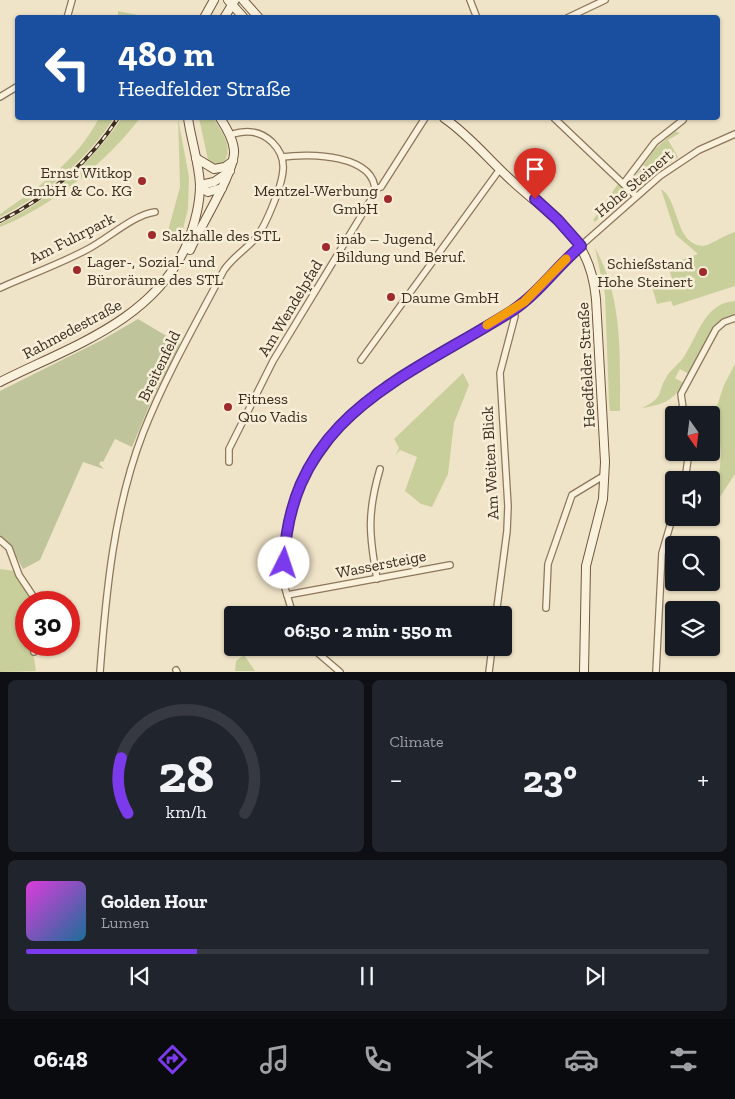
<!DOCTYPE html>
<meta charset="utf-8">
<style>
:root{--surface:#171b24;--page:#20242c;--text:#f1f3f6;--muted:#9ea1a6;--line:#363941;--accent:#7c3aed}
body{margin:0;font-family:"Zilla Slab",serif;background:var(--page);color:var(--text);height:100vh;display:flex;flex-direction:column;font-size:19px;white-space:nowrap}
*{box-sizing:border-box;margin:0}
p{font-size:16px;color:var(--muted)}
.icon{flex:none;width:28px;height:28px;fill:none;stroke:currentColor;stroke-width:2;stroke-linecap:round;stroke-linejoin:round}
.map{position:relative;height:672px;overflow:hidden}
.details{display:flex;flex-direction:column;gap:8px;padding:8px;background:#0d0f14;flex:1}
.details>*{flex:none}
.banner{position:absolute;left:15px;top:15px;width:705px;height:105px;border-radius:5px;box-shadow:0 1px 4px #0004;background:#1a4fa0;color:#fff;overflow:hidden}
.needle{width:32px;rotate:166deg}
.fabs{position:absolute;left:665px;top:406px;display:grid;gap:10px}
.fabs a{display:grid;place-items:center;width:55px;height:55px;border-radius:5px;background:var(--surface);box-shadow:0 1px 4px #0004;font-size:25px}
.speed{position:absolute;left:15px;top:591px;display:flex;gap:10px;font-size:25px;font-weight:700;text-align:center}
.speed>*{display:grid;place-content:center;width:65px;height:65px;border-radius:50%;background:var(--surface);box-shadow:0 1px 4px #0004;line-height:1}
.speed .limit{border:8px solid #d22;background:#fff;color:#111}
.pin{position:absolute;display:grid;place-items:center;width:42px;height:42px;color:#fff;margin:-51px -21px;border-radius:50% 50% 50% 0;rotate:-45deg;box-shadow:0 0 5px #0007}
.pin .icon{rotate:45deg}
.me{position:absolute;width:55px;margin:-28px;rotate:4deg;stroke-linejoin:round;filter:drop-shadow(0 0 4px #0008)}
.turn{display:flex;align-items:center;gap:18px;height:105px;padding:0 20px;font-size:22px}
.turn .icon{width:65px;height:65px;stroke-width:2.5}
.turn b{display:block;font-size:35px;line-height:42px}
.big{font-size:38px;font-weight:700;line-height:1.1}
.details .card{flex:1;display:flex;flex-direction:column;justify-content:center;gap:8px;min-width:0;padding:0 18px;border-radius:8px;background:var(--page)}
.details .dial{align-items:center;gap:0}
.dial svg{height:130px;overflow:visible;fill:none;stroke:var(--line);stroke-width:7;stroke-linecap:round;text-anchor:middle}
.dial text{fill:var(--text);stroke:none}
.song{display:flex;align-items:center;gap:15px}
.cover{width:60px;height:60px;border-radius:8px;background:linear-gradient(135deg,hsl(300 70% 55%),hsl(200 70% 35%))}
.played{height:5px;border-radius:2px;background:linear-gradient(90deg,var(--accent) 25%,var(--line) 25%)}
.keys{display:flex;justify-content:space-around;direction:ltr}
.heat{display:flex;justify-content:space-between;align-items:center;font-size:28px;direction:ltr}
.details .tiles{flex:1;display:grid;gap:8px;grid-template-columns:1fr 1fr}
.card:last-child{grid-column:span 2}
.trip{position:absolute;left:224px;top:606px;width:288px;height:50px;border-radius:5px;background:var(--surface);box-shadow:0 1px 4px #0004;font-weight:700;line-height:50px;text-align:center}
.menu{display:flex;height:80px;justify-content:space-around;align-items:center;background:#090b0e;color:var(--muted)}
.menu .icon{width:35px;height:35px}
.menu .current{color:var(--accent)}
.menu b{font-size:22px;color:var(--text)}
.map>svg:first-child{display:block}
</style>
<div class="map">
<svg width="735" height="672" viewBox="0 0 735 672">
<rect width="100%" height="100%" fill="#f0e4c8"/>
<g fill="#c9cf9b">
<path d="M118,11l30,6h-30z"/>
<path d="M99,118h15c-29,44 -67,75 -114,99v-3c40,-28 76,-52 99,-96z"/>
<path d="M122,118h18c-33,44 -89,89 -140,109v-3c50,-24 91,-61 122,-106z"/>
<path d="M178,118l11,59 -1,32 -7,28 -13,-6 12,-44z"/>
<path d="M199,118h14c8,12 22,31 10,45l-10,1 -5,-4z"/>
<path d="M675,131l5,2 -12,7 10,17 -38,28 -9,-2 23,-33z"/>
<path d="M618,184l6,5 1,4 -30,29 -2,-2z"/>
<path d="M661,189c19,12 13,55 42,57 5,0 24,-12 32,-14v54l-62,20 -2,-5 -14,3 -5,-17h-3l23,-8 -4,-14 30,-11 -22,-19z"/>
<path d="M595,248c28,50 25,107 25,163h-10l-1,-8 -4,-109z"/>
<path d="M735,301v15l-13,5 -33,53 -9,-5 -5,9 9,5c-11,18 -22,22 -42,25 23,-11 14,-14 25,-32 5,-8 14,-13 18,-21 14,-22 20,-52 50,-54z"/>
<path d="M735,364v110l-19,29 5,-47 -3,-39 -5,1 11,-33z"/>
<path d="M463,373l6,12 -15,38 -6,51 -16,33 -11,-3 -16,-13 12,-34 -17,-7 -5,6 4,-8 -5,-9z"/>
<path d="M0,569l15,2 20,31h-9v43h6l4,26 -36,1z"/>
<path d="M244,655l11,16h-20l1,-10z"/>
</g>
<path fill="#bfc49a" d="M138,319l42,25 -28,55 -20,48 -17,-8 -12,23 -2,-1 -2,3 5,5 -21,-7 -43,98 -17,9 -12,-22 -11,-10v-146l102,-51z"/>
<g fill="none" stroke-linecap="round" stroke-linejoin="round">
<g stroke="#8d765c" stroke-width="8">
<g id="minor">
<path d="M470,0l7,18"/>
<path d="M67,18l5,-18"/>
<path d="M567,18l38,-18"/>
<path d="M0,97l18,-11"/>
<path d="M554,118l82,78"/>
<path d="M624,183l31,-41 28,-22"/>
<path d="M375,189l6,-2 44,-69"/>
<path d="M0,288c29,-13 60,-24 88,-39 21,-11 45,-34 67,-37"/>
<path d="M361,360l139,-191"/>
<path d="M684,415l-3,-21 35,-65 8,-7 11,-4"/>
<path d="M229,462v-13l44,-88 102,-168c2,-39 -66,-40 -93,-36"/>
<path d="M685,480l4,-28"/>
<path d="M0,540l9,8 10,27 18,27"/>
<path d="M377,579c-8,-44 -10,-66 3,-110"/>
<path d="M287,595l163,-30"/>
<path d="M546,608l2,-44 24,-69 33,-20"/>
<path d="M293,615l-8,-27 -1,-25 5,-47 19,-45 30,-42 49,-45 137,-82 43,-44 93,-82 39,-26 36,-16"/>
<path d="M496,615l11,-84 1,-25 -8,-133 15,-57 -2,-6"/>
<path d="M312,648l28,24"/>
<path d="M34,652l1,-7"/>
<path d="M176,670l1,2"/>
<path d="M100,672c6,-80 14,-164 43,-239 22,-56 53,-110 81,-163 9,-13 22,-21 32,-32 10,-13 26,-52 27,-68 1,-10 -3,-20 -11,-28 -13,-12 -26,-12 -42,-7"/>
<path d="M489,672l3,-24"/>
<path d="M656,672l6,-119 12,-41"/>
</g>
</g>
<g stroke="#6f573f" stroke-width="10">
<g id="secondary">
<path d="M228,0l16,18"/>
<path d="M243,0l16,18"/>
<path d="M204,18l10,-18"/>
<path d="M224,18l11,-18"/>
<path d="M444,118c25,17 44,41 67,62 43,40 79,54 85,119l9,163 -2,37 -17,67 -2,106"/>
<path d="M196,158l18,11 11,-2 8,-6"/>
<path d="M200,185l14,-3 16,-11"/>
<path d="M200,187l8,5 14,-4"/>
<path d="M190,250c10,-24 46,-79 44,-100 -1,-12 -8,-23 -14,-32"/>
<path d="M0,382c69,-35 154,-61 187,-138 7,-18 13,-40 13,-59 -1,-23 -9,-45 -12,-67"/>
</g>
</g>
<use href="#minor" stroke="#faf1dc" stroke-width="5.5"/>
<use href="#secondary" stroke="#faf1dc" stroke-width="8"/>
<g stroke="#3d2e20" stroke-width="4">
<path id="rail" d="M0,221c48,-24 89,-58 118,-103"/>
</g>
<use href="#rail" stroke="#f7eed8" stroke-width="2" stroke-dasharray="5.5" stroke-linecap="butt"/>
</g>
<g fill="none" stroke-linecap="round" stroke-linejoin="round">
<g stroke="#51269a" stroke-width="12">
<path id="route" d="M284,563c6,-148 122,-185 228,-252 27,-18 45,-45 69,-65l-23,-26 -23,-21"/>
</g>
<use href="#route" stroke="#7c3aed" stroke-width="9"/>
<path stroke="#f59e0b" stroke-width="9" d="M487,325l37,-23 42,-43"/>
</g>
<g fill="#9e2a2b" stroke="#f7eed8" stroke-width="2">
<circle cx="142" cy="181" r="5"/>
<circle cx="388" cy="199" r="5"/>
<circle cx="152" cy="235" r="5"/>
<circle cx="326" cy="247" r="5"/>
<circle cx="77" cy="270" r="5"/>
<circle cx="703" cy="272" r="5"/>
<circle cx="391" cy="297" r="5"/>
<circle cx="228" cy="407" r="5"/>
</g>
<g text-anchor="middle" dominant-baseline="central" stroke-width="5" stroke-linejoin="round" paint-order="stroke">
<g font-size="16" fill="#3d2e20" stroke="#f7eed8" text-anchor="start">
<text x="132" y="172" text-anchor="end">Ernst Witkop<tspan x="132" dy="18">GmbH &amp; Co. KG</tspan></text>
<text x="378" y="190" text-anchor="end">Mentzel-Werbung<tspan x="378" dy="18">GmbH</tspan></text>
<text x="162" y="235">Salzhalle des STL</text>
<text x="336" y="238">inab – Jugend,<tspan x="336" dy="18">Bildung und Beruf.</tspan></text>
<text x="87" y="261">Lager-, Sozial- und<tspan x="87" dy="18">Büroräume des STL</tspan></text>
<text x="693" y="263" text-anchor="end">Schießstand<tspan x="693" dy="18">Hohe Steinert</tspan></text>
<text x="401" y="297">Daume GmbH</text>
<text x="238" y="398">Fitness<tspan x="238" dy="18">Quo Vadis</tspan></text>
</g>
<g font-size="16" fill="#3d2e20" stroke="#f7eed8">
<text transform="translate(634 183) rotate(-40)">Hohe Steinert</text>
<text transform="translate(72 238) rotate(-27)">Am Fuhrpark</text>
<text transform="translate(290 308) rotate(-59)">Am Wendelpfad</text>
<text transform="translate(72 329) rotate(-28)">Rahmedestraße</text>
<text transform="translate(586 365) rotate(-93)">Heedfelder Straße</text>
<text transform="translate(159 366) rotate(-64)">Breitenfeld</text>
<text transform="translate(490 463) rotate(-93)">Am Weiten Blick</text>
<text transform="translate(381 564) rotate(-11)">Wassersteige</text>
</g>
</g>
</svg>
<div class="fabs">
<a><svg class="needle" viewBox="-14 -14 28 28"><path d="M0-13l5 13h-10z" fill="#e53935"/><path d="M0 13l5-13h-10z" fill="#9ea1a6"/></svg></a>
<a><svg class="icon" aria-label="sound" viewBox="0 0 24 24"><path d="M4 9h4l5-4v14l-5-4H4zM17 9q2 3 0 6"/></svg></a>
<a><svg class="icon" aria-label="search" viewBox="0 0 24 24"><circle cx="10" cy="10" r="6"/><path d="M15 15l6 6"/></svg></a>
<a><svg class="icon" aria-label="layers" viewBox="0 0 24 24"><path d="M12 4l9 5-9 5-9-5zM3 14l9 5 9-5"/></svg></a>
</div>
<div class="speed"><div class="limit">30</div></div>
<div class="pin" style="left:535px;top:199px;background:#d93025"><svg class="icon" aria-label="arrive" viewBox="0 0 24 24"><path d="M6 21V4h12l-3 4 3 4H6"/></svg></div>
<svg class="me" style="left:284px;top:563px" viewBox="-20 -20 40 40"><circle r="19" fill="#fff"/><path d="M0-13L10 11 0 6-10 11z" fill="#7c3aed"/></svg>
<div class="trip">06:50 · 2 min · 550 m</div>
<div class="banner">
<div class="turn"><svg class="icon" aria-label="left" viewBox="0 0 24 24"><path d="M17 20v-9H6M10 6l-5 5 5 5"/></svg><div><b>480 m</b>Heedfelder Straße</div></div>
</div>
</div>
<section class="details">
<div class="tiles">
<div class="card dial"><svg viewBox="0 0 100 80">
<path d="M14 69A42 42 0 1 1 86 69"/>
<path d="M14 69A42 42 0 0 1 10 35" stroke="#7c3aed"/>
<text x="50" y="56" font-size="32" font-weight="700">28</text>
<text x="50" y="72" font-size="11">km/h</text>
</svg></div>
<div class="card"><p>Climate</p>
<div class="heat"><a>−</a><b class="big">23°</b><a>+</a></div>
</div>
<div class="card">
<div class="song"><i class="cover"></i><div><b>Golden Hour</b><p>Lumen</p></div></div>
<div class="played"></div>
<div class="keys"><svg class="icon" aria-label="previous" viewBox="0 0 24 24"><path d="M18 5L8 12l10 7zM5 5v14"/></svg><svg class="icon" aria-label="pause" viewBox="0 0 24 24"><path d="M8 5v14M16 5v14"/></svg><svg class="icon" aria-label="next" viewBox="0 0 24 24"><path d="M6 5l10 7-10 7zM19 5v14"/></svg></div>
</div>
</div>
</section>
<nav class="menu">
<b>06:48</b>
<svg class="icon current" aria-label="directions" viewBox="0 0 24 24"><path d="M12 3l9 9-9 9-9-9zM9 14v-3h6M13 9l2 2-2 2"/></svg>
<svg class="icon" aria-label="music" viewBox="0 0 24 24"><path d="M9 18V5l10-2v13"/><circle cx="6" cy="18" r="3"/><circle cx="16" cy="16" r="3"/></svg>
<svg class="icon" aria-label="phone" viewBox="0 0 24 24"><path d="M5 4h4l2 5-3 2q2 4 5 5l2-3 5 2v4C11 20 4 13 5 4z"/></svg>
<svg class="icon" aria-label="climate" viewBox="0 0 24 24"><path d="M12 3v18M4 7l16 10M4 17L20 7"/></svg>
<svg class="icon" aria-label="car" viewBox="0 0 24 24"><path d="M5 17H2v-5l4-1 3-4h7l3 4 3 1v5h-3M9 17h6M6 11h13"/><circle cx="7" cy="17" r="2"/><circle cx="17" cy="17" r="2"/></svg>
<svg class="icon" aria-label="filters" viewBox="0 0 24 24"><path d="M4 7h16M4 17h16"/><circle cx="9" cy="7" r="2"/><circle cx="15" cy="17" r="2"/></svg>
</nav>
